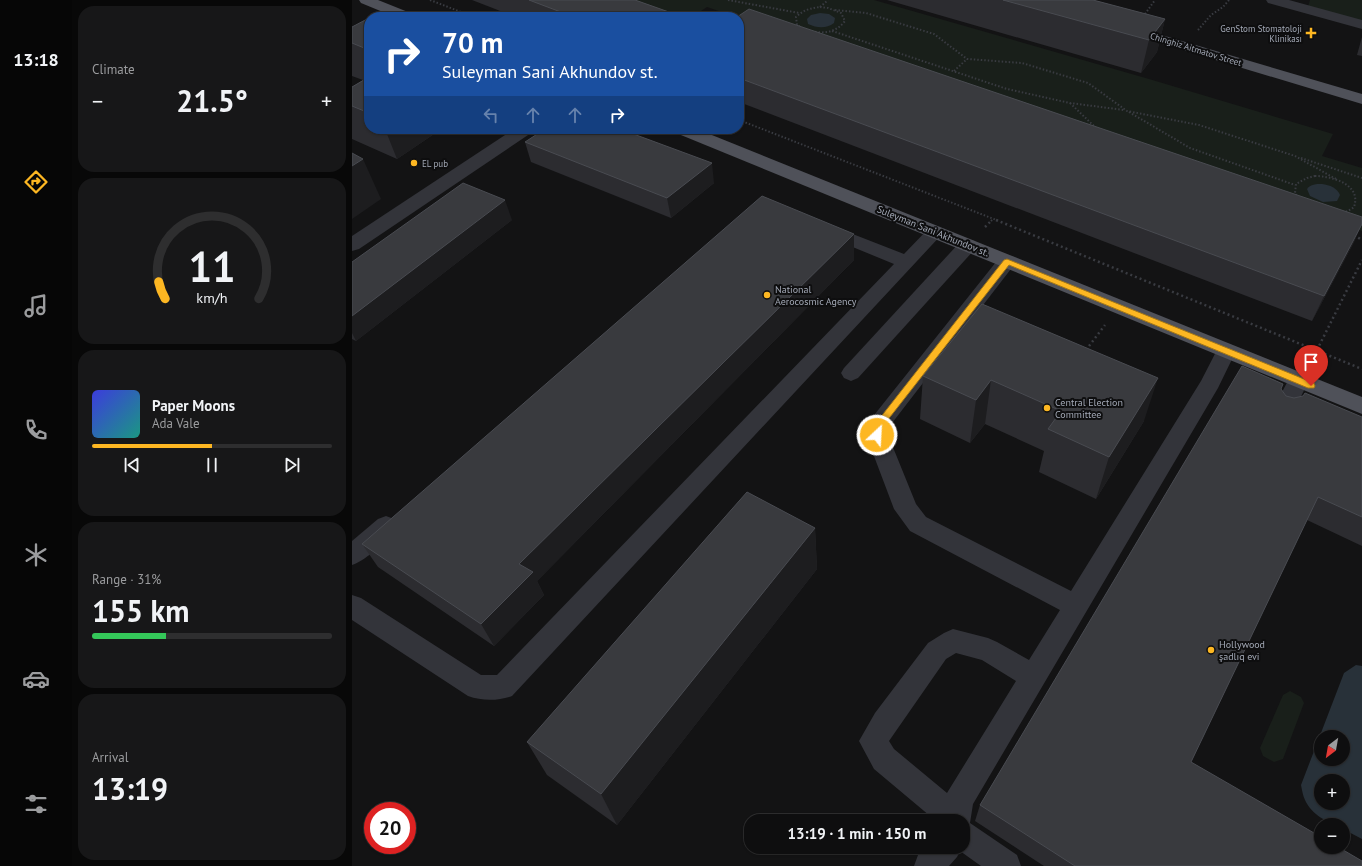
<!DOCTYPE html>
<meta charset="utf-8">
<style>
:root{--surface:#0e0e0f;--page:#171718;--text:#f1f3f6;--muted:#9b9c9e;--line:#2e2e2f;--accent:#fdb722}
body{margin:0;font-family:"PT Sans",sans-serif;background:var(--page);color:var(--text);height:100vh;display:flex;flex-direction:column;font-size:15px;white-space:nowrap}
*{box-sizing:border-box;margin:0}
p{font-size:13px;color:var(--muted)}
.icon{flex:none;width:22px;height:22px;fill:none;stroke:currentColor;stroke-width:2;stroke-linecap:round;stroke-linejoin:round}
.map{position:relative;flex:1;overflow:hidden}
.side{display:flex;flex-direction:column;gap:6px;padding:6px;background:#080808;width:280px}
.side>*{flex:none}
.top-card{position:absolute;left:12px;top:12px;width:380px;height:122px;border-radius:16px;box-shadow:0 1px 3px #0004,0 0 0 1px var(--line);background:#1a4fa0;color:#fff;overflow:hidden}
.needle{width:26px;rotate:211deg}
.tools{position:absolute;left:962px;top:730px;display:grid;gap:8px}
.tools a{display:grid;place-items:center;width:36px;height:36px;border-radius:50%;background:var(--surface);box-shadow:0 1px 3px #0004,0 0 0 1px var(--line);font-size:20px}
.speed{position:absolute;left:12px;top:802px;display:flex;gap:8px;font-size:20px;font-weight:700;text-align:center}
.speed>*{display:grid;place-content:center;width:52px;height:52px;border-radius:50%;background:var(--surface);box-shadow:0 1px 3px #0004,0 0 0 1px var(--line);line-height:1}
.speed .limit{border:6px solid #d22;background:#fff;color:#111}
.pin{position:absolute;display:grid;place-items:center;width:34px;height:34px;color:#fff;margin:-41px -17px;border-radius:50% 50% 50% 0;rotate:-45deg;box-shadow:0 0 4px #0007}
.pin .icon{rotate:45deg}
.me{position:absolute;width:44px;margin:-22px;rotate:25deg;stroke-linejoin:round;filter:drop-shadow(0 0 3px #0008)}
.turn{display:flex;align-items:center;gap:14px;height:84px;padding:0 12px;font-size:18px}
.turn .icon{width:52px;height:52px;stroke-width:2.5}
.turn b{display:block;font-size:28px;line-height:34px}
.lanes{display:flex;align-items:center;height:38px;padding:0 12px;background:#0003;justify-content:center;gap:20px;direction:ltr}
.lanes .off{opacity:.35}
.big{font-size:30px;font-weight:600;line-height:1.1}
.side .tile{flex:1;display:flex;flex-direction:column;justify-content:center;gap:6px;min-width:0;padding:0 14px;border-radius:16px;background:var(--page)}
.side .dial{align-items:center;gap:0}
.dial svg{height:104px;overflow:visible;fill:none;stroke:var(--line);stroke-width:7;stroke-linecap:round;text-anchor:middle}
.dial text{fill:var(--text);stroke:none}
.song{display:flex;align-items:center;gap:12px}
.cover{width:48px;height:48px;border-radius:6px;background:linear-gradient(135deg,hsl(240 70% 55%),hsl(170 70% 35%))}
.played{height:4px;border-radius:2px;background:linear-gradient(90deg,var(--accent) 50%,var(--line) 50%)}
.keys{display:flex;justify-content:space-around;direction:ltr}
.heat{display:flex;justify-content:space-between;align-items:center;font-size:22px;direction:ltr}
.charge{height:6px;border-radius:3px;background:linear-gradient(90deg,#34c759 31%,var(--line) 0)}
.trip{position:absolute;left:392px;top:814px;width:226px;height:40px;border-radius:16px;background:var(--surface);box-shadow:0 1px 3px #0004,0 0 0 1px var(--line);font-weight:600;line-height:40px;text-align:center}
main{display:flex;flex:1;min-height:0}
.dock{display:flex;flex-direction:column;width:72px;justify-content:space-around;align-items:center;background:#060606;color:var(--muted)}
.dock .icon{width:28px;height:28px}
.dock .active{color:var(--accent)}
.dock b{font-size:18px;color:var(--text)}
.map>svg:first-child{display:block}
</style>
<main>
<nav class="dock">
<b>13:18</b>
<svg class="icon active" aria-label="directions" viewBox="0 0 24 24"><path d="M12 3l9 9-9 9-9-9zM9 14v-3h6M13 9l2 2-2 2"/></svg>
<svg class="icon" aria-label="music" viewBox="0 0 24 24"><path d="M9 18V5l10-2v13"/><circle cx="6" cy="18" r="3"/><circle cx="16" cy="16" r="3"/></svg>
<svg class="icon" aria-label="phone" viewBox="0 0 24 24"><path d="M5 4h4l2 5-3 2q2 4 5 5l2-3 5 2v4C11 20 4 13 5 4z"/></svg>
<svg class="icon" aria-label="climate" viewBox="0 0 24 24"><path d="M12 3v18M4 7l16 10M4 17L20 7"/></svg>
<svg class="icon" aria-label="car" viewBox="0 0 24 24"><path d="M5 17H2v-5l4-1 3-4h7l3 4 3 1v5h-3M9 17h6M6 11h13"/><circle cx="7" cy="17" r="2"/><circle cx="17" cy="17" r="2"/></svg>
<svg class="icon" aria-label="filters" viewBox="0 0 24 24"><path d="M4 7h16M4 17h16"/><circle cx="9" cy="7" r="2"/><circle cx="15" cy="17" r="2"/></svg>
</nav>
<section class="side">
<div class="tile"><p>Climate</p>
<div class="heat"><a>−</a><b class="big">21.5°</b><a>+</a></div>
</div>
<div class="tile dial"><svg viewBox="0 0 100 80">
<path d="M14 69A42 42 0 1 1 86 69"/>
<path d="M14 69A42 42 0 0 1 9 56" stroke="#fdb722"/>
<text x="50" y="56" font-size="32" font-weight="700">11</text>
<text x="50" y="72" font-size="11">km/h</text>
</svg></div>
<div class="tile">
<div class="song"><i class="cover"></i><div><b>Paper Moons</b><p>Ada Vale</p></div></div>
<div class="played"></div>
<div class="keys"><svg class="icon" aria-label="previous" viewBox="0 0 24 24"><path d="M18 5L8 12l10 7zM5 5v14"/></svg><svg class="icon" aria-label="pause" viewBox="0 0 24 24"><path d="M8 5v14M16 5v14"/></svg><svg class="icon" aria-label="next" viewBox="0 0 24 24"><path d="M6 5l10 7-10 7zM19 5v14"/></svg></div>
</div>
<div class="tile"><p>Range · 31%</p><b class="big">155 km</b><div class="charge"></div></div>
<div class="tile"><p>Arrival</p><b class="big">13:19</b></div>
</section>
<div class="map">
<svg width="1010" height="866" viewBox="0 0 1010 866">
<rect width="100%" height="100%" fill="#131314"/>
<g fill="#191f1a">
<path d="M272,0h250l275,79 184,55 -11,22 40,12v63c-218,-74 -437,-149 -655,-224l-15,10h-19z"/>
<path d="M958,0h52v25l-55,-15z"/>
<path d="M938,691l11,6 3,6 -21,56 -9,3 -11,-6 -3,-8 23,-53z"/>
</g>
<g fill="#283139" fill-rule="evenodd">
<path d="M468,13l9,1 6,4 -1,5c-8,6 -17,5 -26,1l-1,-5 4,-4z"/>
<path d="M970,184c8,1 15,4 18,11l-3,6 -14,1 -13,-6 -3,-7c4,-5 9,-5 15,-5z"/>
<path d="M1004,665l6,1v173l-19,-10v-4c-14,0 -32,-11 -38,-25 -2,-4 -3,-10 -4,-15l43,-112zM969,737h22v22h-22zM969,781h22v22h-22z"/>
</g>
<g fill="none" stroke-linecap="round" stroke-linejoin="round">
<g stroke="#393b41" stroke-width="2" stroke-dasharray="1.5 2" stroke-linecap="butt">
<path d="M78,0l44,17"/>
<path d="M376,0l71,13"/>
<path d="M468,7l8,1 13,5 4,8c-12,16 -33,13 -48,4l-1,-8c7,-7 15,-9 24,-10z"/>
<path d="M468,7l8,-7"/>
<path d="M483,10l31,3 68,21 33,25 55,4 66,20 39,28 72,14 96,31 41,23"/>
<path d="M793,14l10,-14"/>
<path d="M846,30l13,-15 12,-8 6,-7"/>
<path d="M480,31l175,58 63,14 54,7"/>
<path d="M602,71l13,-12"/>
<path d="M718,103l25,24"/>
<path d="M777,112l61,36 105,37"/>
<path d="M387,120l260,101"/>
<path d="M949,158l61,20"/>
<path d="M963,176c16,0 47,8 39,31 -17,14 -49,3 -59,-14l1,-9 11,-6z"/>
<path d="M639,221l2,-2"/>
</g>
<g stroke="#393b41" stroke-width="2.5" stroke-dasharray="2 3" stroke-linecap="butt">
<path d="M644,220l366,149"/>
<path d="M633,227l7,-7"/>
<path d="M1002,235l8,5"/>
<path d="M734,350l19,-25"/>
<path d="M965,350l45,-90"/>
</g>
<g fill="#33343a" fill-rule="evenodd">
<path d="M914,0h23l73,20v9l-94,-26z"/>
<path d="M162,129h19l-2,4 -172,116 -7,2v-15z"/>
<path d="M475,224l77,30 25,-26 6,-2 6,2 3,4 -432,464c-14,5 -30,5 -44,0l-116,-76v-25l9,3 120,77h16l397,-411 -73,-30 -3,-4 3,-4z"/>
<path d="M616,239l7,2 2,4 -2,4 -117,129 -7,3 -7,-3 -3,-5 3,-5 117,-127z"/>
<path d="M655,255l7,2 2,4 -2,4 -125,162 -1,8 28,69 10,13 145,74 130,-210 18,-35 7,-2 7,2 3,5 -18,37 -245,416 -3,19 47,32 4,11h-40l-21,-15 -3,6 -8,9h-35l4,-11 9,-8h36v-26h-27l-62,-52 -15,-28 16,-28 53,-70 16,-10 9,-4 35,9 9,4 32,18 31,-50 -150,-79 -16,-22 -28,-74 5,-16 129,-162zM604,653l26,7 34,21 -69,112 -53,-44 -5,-8 57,-82z"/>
<path d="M946,372l7,3 4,5 -18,37 -8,2 -8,-2 -3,-6 19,-36z"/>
<path d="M34,516l8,3 4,7c-7,13 -32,34 -46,39v-24l26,-22z"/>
</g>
<g fill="#4f5159" fill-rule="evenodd">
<path d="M7,0h19l35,14 2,3h-20l-34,-14z"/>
<path d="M779,26l231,68v10l-236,-71 -2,-3 2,-3z"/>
<path d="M322,129h23l665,268v17l-686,-281z"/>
</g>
</g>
<g fill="#2c2c30">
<path d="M120,0h163l48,17h-167z"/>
<path d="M535,0h206l72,19 -8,33 -16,21z"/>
<path d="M387,17l623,207 -9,20 -41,77 -573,-219z"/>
<path d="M17,18v111h67l1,3 -40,27 -45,-20v-52l11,-7 -11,-4v-49z"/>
<path d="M1010,37v19l-5,-1z"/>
<path d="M173,142l189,41 -43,35 -140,-56z"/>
<path d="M160,220l-156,121 -4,-2v-77z"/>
<path d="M502,234v26l-317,321 7,14 -50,51 -116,-79 -16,-23z"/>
<path d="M630,304l162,117 -48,78 -57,-27 5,-21 -59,-27 -15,19 -50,-24 3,-43z"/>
<path d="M929,389l5,7 76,21v129l-55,-26 -116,242 171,104h-318l-69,-45 5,-16z"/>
<path d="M463,528l2,41 -200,256 -70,-50 -20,-33z"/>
</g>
<g fill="#1d1d1f">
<path d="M813,19l-8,33 -16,21 8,-33z"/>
<path d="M33,129h51l1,3 -40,27z"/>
<path d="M11,159l18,40 -29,20v-53z"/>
<path d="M360,163l2,20 -43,35 -4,-20z"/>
<path d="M153,200l7,20 -156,121 -4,-8v-17z"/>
<path d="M1010,224l-9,20 -41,77 12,-25z"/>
<path d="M502,234v26l-317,321 7,14 -50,51 -13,-22 38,-60z"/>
<path d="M806,378l-14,43 -48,78 13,-42z"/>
<path d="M639,380l-6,44 -15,19 6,-43z"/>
<path d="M463,528l2,41 -200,256 -16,-31z"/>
</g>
<g fill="#393a3e" stroke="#494b51">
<path d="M177,0h106l48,17h-109z"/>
<path d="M651,0h90l72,19 -16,21z"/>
<path d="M397,9l613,208v7l-38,72 -585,-218v-61h-2z"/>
<path d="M23,14l7,3h-12z"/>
<path d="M17,18v32l-17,-7v-16z"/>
<path d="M17,77v36l-17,-7v-19z"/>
<path d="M193,129h75l92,34 -45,35 -142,-56z"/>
<path d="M0,153l11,6 -11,7z"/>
<path d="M111,183l42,17 -153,116v-54z"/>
<path d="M410,196l92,38 -335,330 14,8 -52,52 -119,-80z"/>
<path d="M630,304l176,74 -49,79 -61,-28 13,-18 -70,-31 -15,20 -53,-24z"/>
<path d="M890,366l41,18 -2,5 5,7 8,2 9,-2 2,-3 57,24v100l-44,-20 -127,265 130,75v10h17l24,14v5h-287l-95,-61z"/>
<path d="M395,492l68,36 -214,266 -74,-52z"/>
</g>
<path fill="#fdb722" stroke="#a47716" d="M655,259l307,124 1,3 -1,2h-6l-299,-123 -126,161 -3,11h-6l-2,-2 4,-12 128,-163z"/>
<g fill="#fdb722" stroke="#0e0e0f" stroke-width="1.5">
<path d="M957 27h4v4h4v4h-4v4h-4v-4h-4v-4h4z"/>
<circle cx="62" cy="163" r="4"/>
<circle cx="415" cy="295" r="4"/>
<circle cx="695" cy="408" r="4"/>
<circle cx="859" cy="650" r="4"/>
</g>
<g text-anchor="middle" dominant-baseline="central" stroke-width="4" stroke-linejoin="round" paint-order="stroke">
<g font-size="9" fill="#a3a9b6" stroke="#0e0e0f" text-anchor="end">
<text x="950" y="28">GenStom Stomatoloji<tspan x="950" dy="10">Klinikası</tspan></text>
<text x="70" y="163" text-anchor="start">EL pub</text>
</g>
<g font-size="9" fill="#a3a9b6" stroke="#0e0e0f">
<text transform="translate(844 49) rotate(17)">Chinghiz Aitmatov Street</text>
</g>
<g font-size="10" fill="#a3a9b6" stroke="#0e0e0f">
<text transform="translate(581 231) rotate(22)">Suleyman Sani Akhundov st.</text>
</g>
<g font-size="10" fill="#a3a9b6" stroke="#0e0e0f" text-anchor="start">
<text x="423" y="289">National<tspan x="423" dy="12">Aerocosmic Agency</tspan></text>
<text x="703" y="402">Central Election<tspan x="703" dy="12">Committee</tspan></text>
<text x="867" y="644">Hollywood<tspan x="867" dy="12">şadlıq evi</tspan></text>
</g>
</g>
</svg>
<div class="tools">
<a><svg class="needle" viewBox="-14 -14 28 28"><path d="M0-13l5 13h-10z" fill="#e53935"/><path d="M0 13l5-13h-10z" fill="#9b9c9e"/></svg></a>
<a>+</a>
<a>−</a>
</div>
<div class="speed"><div class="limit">20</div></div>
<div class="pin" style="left:959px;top:386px;background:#d93025"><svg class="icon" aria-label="arrive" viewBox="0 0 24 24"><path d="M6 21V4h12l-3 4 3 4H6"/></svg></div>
<svg class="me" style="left:525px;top:435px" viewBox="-20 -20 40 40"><circle r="17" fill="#fdb722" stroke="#fff" stroke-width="3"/><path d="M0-11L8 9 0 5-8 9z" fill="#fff"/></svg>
<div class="trip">13:19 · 1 min · 150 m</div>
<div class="top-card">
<div class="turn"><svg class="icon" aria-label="right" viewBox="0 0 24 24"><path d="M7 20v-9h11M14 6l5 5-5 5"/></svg><div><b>70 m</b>Suleyman Sani Akhundov st.</div></div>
<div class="lanes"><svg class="icon off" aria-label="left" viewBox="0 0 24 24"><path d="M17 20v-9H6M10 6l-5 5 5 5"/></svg><svg class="icon off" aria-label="ahead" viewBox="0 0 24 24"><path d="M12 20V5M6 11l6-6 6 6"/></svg><svg class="icon off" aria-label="ahead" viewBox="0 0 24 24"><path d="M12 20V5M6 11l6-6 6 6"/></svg><svg class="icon" aria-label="right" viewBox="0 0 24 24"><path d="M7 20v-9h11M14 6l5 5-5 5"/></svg></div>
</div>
</div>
</main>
